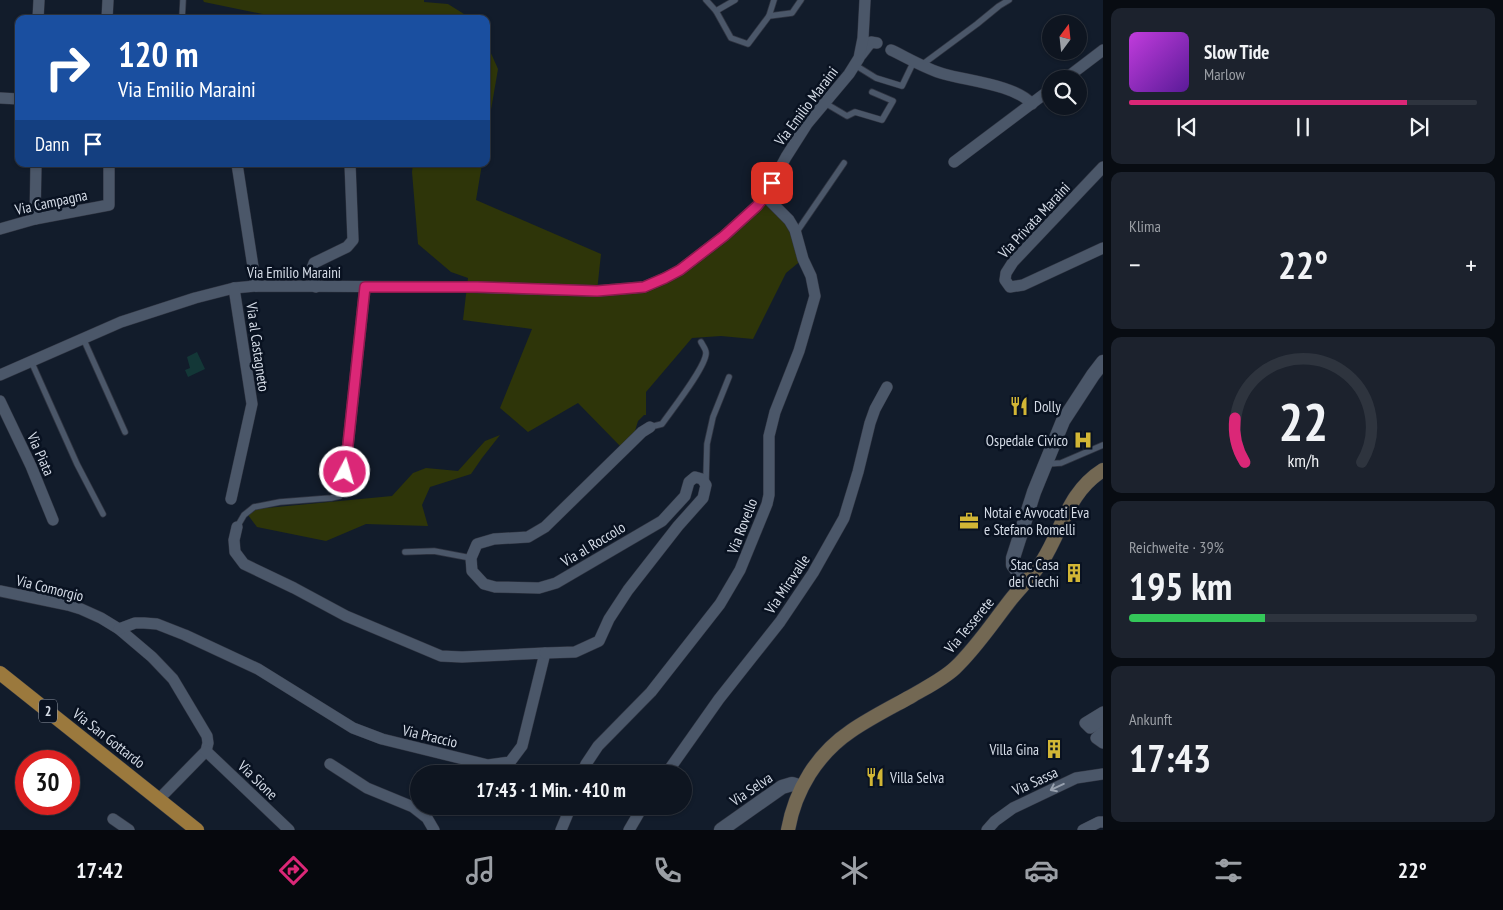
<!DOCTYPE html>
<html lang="de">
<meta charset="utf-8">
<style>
:root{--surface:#0e1520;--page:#1c222d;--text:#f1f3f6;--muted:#9b9fa5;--line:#2e343e;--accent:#db2777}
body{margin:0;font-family:"PT Sans Narrow",sans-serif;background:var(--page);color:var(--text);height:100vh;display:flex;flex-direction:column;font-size:19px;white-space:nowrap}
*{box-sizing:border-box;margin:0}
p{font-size:16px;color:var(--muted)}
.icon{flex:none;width:28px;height:28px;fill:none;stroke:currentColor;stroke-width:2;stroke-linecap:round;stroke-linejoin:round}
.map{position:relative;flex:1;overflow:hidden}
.sheet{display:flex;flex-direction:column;gap:8px;padding:8px;background:#080c12;width:400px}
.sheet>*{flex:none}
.guide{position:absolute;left:15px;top:15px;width:475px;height:152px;border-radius:10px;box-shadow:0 1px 4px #0004,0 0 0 1px var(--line);background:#1a4fa0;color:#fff;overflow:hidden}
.needle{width:32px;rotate:15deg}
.tools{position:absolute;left:1042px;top:15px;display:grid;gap:10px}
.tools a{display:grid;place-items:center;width:45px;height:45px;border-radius:50%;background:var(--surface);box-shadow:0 1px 4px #0004,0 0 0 1px var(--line);font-size:25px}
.speed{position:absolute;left:15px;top:750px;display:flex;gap:10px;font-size:25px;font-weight:700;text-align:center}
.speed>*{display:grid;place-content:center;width:65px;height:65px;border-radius:50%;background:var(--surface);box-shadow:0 1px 4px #0004,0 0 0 1px var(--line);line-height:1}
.speed .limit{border:8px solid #d22;background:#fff;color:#111}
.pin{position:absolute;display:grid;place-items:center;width:42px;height:42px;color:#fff;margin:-21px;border-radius:10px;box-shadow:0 2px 8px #0006}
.me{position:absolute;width:55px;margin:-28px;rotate:6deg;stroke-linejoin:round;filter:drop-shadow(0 0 4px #0008)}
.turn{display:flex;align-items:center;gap:18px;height:105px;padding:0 20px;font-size:22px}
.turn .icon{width:65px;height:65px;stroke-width:2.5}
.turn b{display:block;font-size:35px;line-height:42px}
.then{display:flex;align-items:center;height:48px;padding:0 20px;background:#0003;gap:10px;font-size:19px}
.big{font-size:38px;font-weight:600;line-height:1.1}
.sheet .card{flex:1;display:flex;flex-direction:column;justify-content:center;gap:8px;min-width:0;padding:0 18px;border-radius:10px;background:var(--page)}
.sheet .dial{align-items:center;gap:0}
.dial svg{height:130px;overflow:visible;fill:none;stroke:var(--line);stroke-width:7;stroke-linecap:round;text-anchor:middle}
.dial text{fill:var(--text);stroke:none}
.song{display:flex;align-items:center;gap:15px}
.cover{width:60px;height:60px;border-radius:8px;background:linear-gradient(135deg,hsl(290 70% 55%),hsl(270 70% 35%))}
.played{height:5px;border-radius:2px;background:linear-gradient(90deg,var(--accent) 80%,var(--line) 80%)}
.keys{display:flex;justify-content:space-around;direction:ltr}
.heat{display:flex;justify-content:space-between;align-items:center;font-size:28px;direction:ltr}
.charge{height:8px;border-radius:4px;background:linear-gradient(90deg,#34c759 39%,var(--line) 0)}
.trip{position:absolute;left:410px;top:765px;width:282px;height:50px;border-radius:25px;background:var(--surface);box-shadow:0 1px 4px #0004,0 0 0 1px var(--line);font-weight:600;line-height:50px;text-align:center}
.tab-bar{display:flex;height:80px;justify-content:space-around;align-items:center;background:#06080d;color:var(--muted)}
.tab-bar .icon{width:35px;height:35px}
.tab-bar .current{color:var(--accent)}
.tab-bar b{font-size:22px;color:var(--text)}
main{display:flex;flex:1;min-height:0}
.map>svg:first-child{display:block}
</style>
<main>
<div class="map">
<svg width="1103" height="830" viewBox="0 0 1103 830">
<rect width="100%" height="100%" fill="#121c2b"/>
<g fill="#2e3509">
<path d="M203,0h221v2l24,2 24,15h-185l-83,-17z"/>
<path d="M486,42l12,27 -12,70z"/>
<path d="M413,164h69l-6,36 125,54 -4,37 68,-13 100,-82 24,24 14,39 -17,14 -33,66 -32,-3 -29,2 -46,54v23h-2l-6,6 -3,10 -14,16 -43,-44 -50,29 -28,-24 32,-79 -69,-9 5,-42 -17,-6 -33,-28 -6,-72z"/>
<path d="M500,435l-18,23 -11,16 -41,13 -8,18 6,21 -62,-2 -40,17 -69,-14 -9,-12 8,-6 136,-13 21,-23 13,-5 32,3 27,-30z"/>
</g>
<path fill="#133737" d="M197,352l8,17 -17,8 -3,-7 5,-2 -3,-11z"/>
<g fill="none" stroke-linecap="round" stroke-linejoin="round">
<g stroke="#303542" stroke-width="7">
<g id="service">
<path d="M706,0l10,11 19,-11"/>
<path d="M716,11l15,27 17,6 21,-28 23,-3 9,-13"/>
<path d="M769,16l5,-16"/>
<path d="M182,19l1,-19"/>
<path d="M923,64l54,-40 22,-18 10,-6"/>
<path d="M855,65l21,13 26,8 12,-25"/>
<path d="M825,103l22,13 8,-4 27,8 11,-19 -21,-9"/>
<path d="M796,233l48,-70"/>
<path d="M83,338l42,94"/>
<path d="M31,361l46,103 26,50"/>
<path d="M650,427l12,-3c9,-13 44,-57 44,-71 0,-4 -3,-7 -5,-11"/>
<path d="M1047,464l14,-1 42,-18"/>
<path d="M706,481l1,-37 6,-27 16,-40"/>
<path d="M237,527l7,-12 10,-8 26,-5 51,-4 9,-2 3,-4"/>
<path d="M405,552l29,-1 37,7"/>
</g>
</g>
<g stroke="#303542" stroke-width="12">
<g id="minor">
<path d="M38,19l1,-19"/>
<path d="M107,19l1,-19"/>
<path d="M891,50c17,8 35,19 53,24 25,7 71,11 88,30"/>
<path d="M861,55l10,-13 6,1"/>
<path d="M1065,79l38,-29"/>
<path d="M0,98l19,1"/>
<path d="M954,162l97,-73"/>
<path d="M237,164l19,122"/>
<path d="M1103,167l-90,95 -7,11 -1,7 5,7 13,-2 80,-37"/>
<path d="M35,219l1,-55"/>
<path d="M0,229l35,-10 74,-14v-41"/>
<path d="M316,287c-2,-8 -6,-17 -2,-24l33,-16 6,-7 -3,-76"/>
<path d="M0,375l121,-53 74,-24 39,-10 22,-2 211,1 130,4 47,-4 21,-9 15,-8 44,-34 33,-30 8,-10 21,-39 21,-33 42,-50 10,-16 4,-20 2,-38"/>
<path d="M0,401l31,65 22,54"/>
<path d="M343,492l22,-205"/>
<path d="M231,499l21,-95 -18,-116"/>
<path d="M0,591l68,14 13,4 20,9 18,11 33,28 21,22 34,57 1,7 -2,8 -47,48"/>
<path d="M119,629l16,-6h9l13,1 28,11 73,34 95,59 29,11 106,26 22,-3 12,-16 23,-93 -83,4 -21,-1 -95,-40 -52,-28 -50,-24 -9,-12 -1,-12 3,-13"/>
<path d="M545,653l30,-1 24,-11 10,-22 19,-29 50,-64 25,-28 3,-13 -4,-6 -7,-2 -6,5 -4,14 -23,25 -106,62 -17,5 -44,-1 -11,-3 -12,-13 -1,-13 6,-14 17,-5 34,-2 17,-10 97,-95 8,-5"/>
<path d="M1103,712l-18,11 5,5 13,-6"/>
<path d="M1103,732l-7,6 7,5"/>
<path d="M206,751l83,79"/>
<path d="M330,764l37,24 46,19 14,11 7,12"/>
<path d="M582,774l4,-10 12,-18 53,-54 69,-88 20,-34 27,-66 2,-9v-59l6,-24 24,-61 16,-55 -4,-20 -8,-17 -8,-29 -6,-10 -24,-24"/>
<path d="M666,774l53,-75 61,-77 33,-49 31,-55 14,-46 12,-49 5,-14 12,-22"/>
<path d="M113,819l16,11"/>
<path d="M561,830l10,-24"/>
<path d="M629,830l14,-24"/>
<path d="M987,830l8,-9 18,-13 63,-30 27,-4"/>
<path d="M1083,830l16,-8h4"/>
</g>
</g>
<g stroke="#303542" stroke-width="15">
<g id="tertiary">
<path d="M1026,582l-13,-17v-7l21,-66 29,-71 30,-46 10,-13"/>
<path d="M721,830l61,-43 10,-3 10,3"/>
</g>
</g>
<g stroke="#303542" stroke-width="15">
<path id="secondary" d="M788,830c7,-40 29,-76 63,-99 19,-13 39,-23 59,-34 15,-9 32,-17 45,-29 22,-21 38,-46 57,-70 10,-12 22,-24 31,-38 20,-32 25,-68 60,-90"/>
</g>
<g stroke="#303542" stroke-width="15">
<path id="primary" d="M0,673l197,157"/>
</g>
<use href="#service" stroke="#4b5769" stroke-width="5.5"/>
<use href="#minor" stroke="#4b5769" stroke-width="11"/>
<use href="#tertiary" stroke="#4b5769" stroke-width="14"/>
<use href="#secondary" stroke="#736853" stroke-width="14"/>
<use href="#primary" stroke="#9b793d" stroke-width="14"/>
</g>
<defs><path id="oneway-shaft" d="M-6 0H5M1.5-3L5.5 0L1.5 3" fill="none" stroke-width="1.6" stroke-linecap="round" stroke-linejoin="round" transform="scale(1.25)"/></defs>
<use stroke="#97a0ae" href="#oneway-shaft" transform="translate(1057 787) rotate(155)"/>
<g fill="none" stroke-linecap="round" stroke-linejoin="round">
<g stroke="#8e194d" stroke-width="12">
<path id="route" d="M345,472l20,-185h112l120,4 47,-4 21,-9 15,-8 44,-34 33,-30 8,-10 7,-13"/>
</g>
<use href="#route" stroke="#db2777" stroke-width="9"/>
</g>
<defs>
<g id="restaurant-bare" transform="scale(1.5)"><path d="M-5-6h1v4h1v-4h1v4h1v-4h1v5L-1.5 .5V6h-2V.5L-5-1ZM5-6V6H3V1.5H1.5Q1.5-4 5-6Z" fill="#d2b635" stroke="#091221" stroke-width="2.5" paint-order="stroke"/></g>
<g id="hospital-bare" transform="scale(1.5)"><path d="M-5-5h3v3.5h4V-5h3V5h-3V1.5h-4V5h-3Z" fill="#d2b635" stroke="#091221" stroke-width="2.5" paint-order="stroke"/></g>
<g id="office-bare" transform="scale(1.5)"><path d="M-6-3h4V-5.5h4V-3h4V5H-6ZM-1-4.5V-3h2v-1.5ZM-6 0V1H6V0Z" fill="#d2b635" stroke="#091221" stroke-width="2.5" paint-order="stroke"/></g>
<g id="building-bare" transform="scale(1.5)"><path d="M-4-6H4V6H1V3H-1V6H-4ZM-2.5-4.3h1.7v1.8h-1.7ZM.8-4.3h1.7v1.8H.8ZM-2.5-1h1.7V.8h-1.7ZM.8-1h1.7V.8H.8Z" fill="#d2b635" stroke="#091221" stroke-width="2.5" paint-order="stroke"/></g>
</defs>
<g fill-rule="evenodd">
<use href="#restaurant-bare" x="1019" y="406"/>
<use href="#hospital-bare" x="1083" y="440"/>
<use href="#office-bare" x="969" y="521"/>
<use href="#building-bare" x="1074" y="573"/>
<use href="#building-bare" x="1054" y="749"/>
<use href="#restaurant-bare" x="875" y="777"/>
</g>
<g text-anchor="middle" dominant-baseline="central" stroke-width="5" stroke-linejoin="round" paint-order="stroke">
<rect fill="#091221" stroke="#989fac" stroke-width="1" x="39" y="699.5" width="18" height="23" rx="4"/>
<g font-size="14" font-weight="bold" fill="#d5dce7">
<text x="48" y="711">2</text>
</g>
<g font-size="15" fill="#d5dce7" stroke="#091221">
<text transform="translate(806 106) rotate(-53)">Via Emilio Maraini</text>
<text transform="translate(51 202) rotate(-12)">Via Campagna</text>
<text transform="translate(1034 220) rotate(-47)">Via Privata Maraini</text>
<text x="294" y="272">Via Emilio Maraini</text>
<text transform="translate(258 347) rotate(82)">Via al Castagneto</text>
<text transform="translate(41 454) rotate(66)">Via Piata</text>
<text transform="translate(742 526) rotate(-69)">Via Rovello</text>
<text transform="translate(593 544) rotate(-31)">Via al Roccolo</text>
<text transform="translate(787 584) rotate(-56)">Via Miravalle</text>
<text transform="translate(50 588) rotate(14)">Via Comorgio</text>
<text transform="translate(969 625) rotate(-50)">Via Tesserete</text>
<text transform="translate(430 736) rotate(13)">Via Praccio</text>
<text transform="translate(109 738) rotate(38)">Via San Gottardo</text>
<text transform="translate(258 780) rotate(44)">Via Sione</text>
<text transform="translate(1035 781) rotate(-25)">Via Sassa</text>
<text transform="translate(751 789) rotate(-34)">Via Selva</text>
</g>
<g font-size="15" fill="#d5dce7" stroke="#091221" text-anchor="start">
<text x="1034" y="406">Dolly</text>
<text x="1068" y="440" text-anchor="end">Ospedale Civico</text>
<text x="984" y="512">Notai e Avvocati Eva<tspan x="984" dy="17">e Stefano Romelli</tspan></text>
<text x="1059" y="564" text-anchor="end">Stac Casa<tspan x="1059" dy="17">dei Ciechi</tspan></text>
<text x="1039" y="749" text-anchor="end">Villa Gina</text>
<text x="890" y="777">Villa Selva</text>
</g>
</g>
</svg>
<div class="tools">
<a><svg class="needle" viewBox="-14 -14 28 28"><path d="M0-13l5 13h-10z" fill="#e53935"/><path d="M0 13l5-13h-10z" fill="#9b9fa5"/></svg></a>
<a><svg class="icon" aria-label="search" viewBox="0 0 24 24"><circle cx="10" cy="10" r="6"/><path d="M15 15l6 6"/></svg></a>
</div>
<div class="speed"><div class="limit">30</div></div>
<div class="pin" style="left:772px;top:183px;background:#d93025"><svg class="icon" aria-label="arrive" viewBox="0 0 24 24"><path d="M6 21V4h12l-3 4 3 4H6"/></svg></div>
<svg class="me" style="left:345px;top:472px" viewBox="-20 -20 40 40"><circle r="17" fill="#db2777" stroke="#fff" stroke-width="3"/><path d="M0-11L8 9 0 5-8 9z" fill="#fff"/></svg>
<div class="trip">17:43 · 1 Min. · 410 m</div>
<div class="guide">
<div class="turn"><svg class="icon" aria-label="right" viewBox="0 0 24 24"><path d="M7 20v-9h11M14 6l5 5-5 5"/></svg><div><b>120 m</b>Via Emilio Maraini</div></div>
<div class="then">Dann<svg class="icon" aria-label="arrive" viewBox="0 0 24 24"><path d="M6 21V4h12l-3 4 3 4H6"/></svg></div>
</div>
</div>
<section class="sheet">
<div class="card">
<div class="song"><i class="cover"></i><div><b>Slow Tide</b><p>Marlow</p></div></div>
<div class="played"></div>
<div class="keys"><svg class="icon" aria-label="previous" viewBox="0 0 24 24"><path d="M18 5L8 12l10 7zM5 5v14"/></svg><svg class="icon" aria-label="pause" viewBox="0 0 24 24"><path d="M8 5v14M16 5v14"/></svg><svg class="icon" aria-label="next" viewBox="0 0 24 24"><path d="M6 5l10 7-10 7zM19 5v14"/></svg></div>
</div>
<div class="card"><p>Klima</p>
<div class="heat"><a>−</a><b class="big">22°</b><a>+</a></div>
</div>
<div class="card dial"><svg viewBox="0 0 100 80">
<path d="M14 69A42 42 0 1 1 86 69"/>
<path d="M14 69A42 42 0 0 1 8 42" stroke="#db2777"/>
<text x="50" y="56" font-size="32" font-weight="700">22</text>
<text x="50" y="72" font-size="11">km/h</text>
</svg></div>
<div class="card"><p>Reichweite · 39%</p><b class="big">195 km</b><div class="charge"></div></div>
<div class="card"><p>Ankunft</p><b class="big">17:43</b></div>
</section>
</main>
<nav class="tab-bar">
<b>17:42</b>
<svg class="icon current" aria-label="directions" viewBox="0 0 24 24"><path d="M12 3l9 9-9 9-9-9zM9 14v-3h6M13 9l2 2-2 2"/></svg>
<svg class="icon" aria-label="music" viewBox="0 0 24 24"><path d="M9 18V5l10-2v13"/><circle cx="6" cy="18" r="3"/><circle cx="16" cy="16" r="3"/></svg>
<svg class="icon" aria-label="phone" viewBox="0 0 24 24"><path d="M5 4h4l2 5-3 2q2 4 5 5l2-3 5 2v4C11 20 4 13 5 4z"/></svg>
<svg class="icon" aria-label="climate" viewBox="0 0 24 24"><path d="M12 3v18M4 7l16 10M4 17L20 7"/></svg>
<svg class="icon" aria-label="car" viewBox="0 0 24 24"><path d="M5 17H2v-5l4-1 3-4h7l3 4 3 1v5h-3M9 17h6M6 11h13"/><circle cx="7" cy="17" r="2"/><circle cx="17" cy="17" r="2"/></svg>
<svg class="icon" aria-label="filters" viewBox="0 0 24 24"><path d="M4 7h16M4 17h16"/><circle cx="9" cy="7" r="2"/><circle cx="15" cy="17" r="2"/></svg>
<b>22°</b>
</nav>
